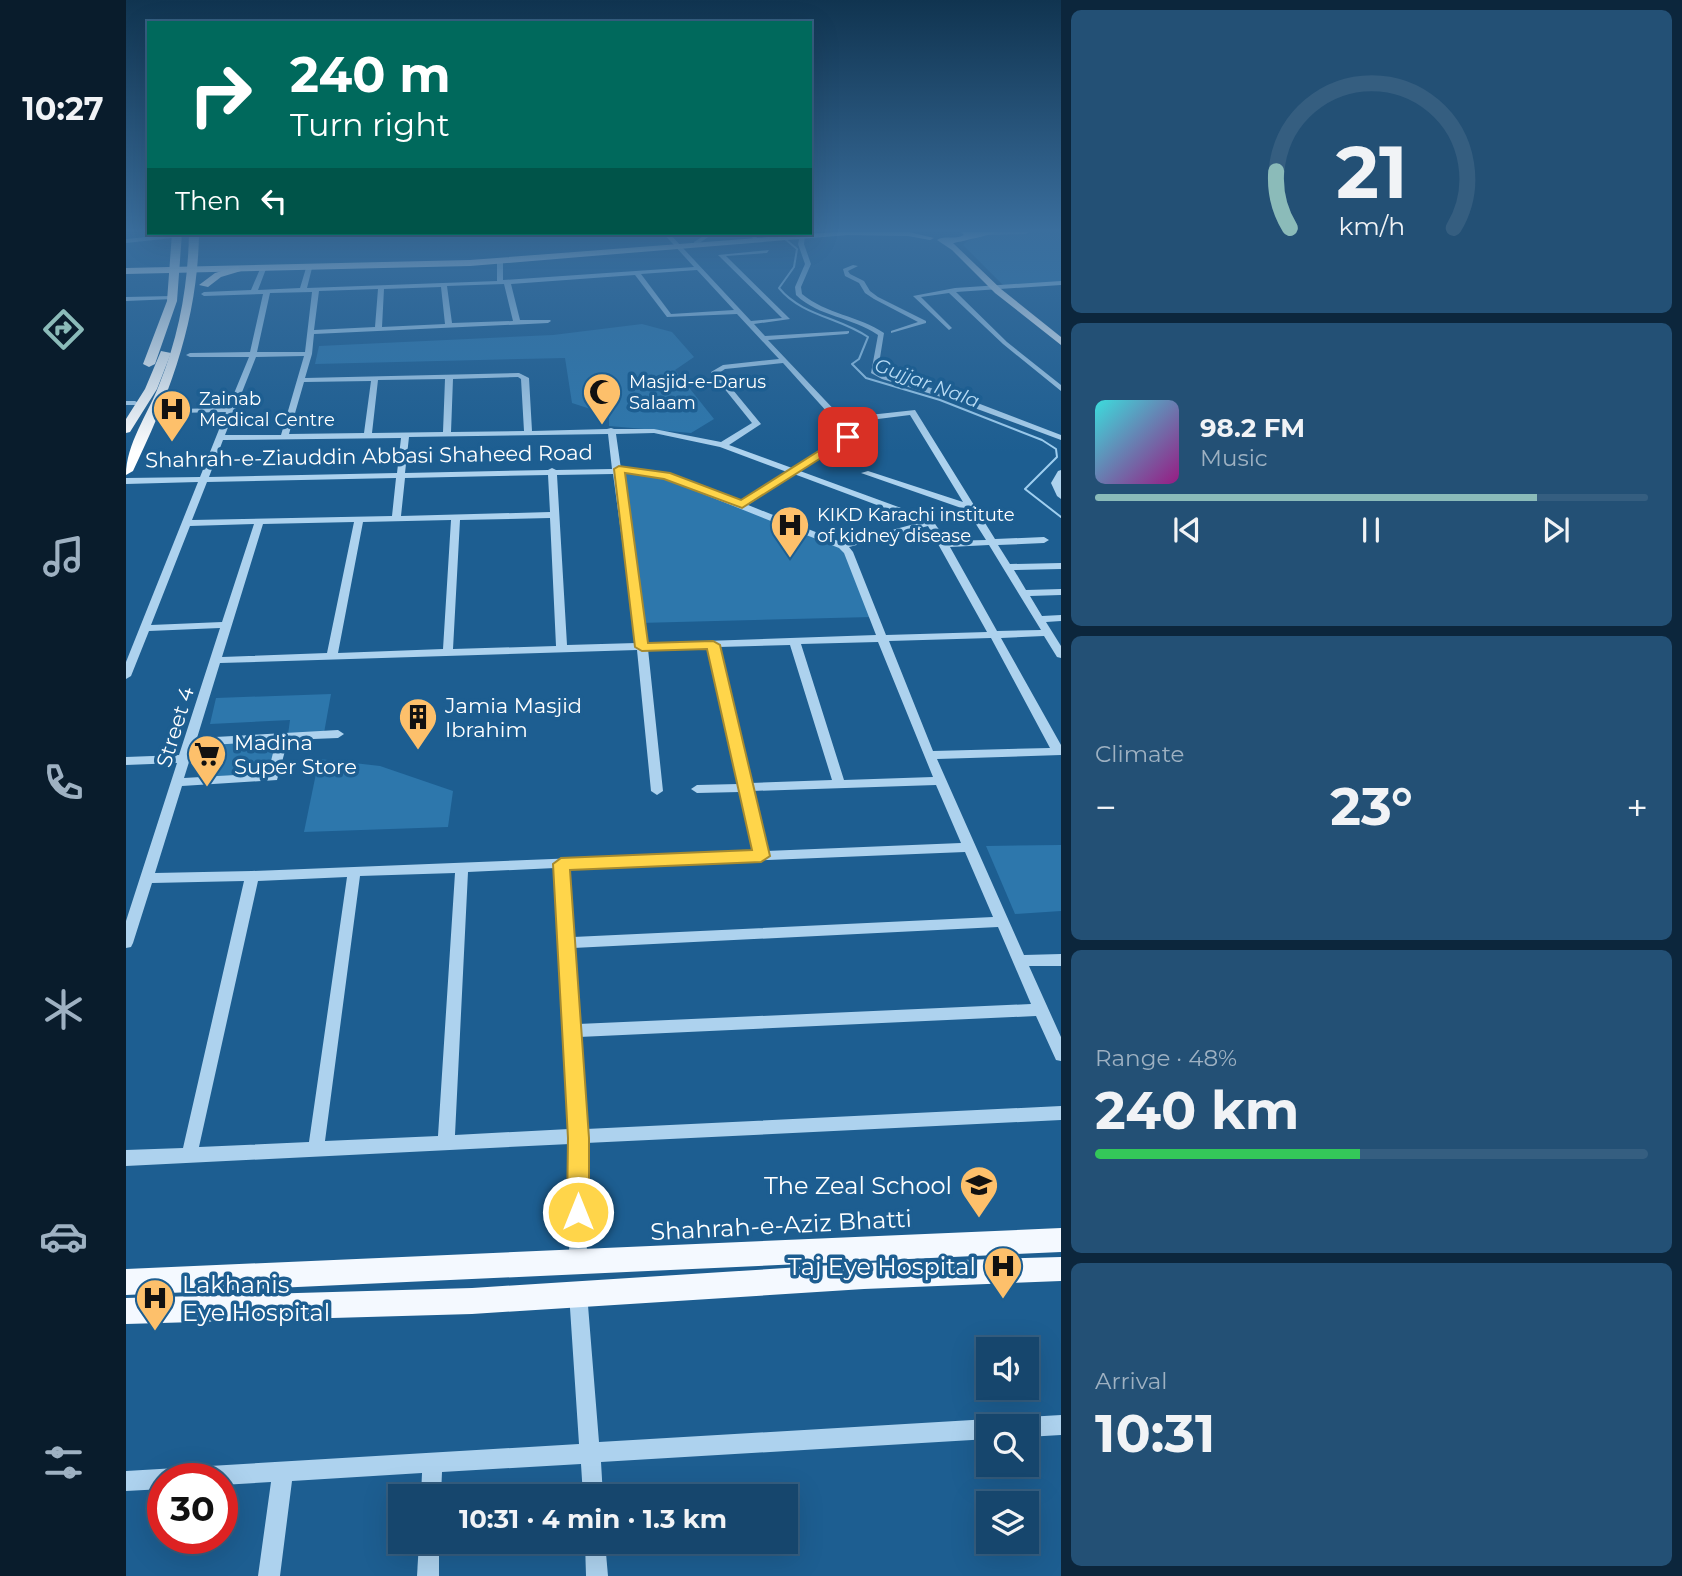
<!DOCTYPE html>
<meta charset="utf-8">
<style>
:root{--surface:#16466d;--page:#235075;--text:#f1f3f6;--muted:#9eb1c2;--line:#355e80;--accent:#8bbbb9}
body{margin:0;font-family:Montserrat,sans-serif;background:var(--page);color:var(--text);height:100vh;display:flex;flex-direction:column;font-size:26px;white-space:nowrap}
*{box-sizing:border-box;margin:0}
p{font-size:23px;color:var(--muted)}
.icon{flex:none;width:38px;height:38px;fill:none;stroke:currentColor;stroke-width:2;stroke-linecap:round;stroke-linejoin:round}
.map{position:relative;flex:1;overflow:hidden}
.side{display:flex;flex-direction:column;gap:10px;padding:10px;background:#0c263c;width:621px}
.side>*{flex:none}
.hud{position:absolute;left:21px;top:21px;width:665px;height:214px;border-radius:0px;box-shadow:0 7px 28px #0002,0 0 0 2px var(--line);background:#00695c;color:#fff;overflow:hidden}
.controls{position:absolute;left:850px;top:1337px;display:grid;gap:14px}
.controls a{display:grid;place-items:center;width:63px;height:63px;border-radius:0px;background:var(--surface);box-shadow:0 7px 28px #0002,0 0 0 2px var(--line);font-size:35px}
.speed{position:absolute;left:21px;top:1463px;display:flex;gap:14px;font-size:35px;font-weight:700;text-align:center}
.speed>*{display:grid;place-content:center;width:91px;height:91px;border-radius:50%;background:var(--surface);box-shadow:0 7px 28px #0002,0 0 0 2px var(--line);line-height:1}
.speed .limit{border:10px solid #d22;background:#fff;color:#111}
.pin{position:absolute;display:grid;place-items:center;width:60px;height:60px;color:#fff;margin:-30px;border-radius:14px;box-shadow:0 4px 10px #0006}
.me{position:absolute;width:77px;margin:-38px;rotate:0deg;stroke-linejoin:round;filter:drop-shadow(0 0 5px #0008)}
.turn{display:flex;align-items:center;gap:24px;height:147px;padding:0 28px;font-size:32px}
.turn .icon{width:91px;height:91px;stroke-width:2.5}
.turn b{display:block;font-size:49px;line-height:60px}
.then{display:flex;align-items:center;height:66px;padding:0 28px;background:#0003;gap:14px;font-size:26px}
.big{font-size:52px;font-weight:700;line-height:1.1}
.side .widget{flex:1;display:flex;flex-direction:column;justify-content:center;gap:10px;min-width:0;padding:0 24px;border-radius:10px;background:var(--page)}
.side .dial{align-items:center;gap:0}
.dial svg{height:182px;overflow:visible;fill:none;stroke:var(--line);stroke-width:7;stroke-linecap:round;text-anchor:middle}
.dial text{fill:var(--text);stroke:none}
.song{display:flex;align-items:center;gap:21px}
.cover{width:84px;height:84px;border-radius:10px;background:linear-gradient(135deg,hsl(180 70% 55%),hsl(310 70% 35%))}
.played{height:7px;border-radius:4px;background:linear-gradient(90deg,var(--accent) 80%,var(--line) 80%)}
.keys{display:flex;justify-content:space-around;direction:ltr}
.heat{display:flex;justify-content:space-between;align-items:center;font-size:38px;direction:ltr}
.charge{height:10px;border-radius:5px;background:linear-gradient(90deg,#34c759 48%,var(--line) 0)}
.trip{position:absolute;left:262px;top:1484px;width:410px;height:70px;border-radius:0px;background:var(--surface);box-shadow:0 7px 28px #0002,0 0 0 2px var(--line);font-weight:700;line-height:70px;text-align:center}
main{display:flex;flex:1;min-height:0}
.tabs{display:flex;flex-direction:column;width:126px;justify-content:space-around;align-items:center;background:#091c2c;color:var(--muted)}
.tabs .icon{width:49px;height:49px}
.tabs .selected{color:var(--accent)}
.tabs b{font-size:32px;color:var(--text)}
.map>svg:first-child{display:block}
</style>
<main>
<nav class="tabs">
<b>10:27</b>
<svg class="icon selected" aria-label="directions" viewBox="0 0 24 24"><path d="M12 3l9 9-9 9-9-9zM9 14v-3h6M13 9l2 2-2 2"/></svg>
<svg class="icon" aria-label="music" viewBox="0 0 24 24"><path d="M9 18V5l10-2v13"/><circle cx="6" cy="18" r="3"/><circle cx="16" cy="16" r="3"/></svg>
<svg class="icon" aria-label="phone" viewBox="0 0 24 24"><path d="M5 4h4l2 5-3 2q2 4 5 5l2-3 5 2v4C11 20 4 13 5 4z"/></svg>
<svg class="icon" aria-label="climate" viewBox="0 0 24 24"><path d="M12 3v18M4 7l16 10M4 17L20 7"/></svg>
<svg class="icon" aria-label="car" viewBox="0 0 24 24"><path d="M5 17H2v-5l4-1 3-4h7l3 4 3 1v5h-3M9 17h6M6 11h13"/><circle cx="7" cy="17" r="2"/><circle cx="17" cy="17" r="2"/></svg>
<svg class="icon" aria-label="filters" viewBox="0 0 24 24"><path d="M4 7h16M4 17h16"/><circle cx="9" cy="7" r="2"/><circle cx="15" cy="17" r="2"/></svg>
</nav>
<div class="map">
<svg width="935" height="1576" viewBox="0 0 935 1576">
<rect width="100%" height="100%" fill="#1d5e91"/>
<g fill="#2d77ac">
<path d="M935,232v51l-55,5 -43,-43c22,-20 70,-13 98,-13z"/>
<path d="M516,324l30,8 22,25 -19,13 39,49 -23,14 -82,-7v-11l-37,-12 -7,-45 -250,6 4,-18 234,-11z"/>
<path d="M493,469l47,7 176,70 30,71 -233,6z"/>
<path d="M205,694l-7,39 -36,2 2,-15 -80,4 6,-26z"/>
<path d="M152,740l-8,34 -70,3 10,-34z"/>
<path d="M193,759l61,7 73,25 -5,36 -144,5z"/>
<path d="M935,845v66l-46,3 -29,-68z"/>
</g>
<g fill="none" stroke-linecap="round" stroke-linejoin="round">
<path stroke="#a0cff0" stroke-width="2" d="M652,233l19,16 -3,18 -15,21c23,28 60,29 89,49l-9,22 -7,5 14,14 74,22 102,40 14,9 1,8 -32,32 36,28"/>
<g fill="#add2ee" fill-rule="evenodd">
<path d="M850,232h53l-3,2 -48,1z"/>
<path d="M42,233h6l-2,5 -46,5v-4l41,-4z"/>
<path d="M537,233h6l82,88 31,-3 -64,-63 51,-5 -2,3 -41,3 64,63 -36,5 11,12 84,-5v2l-2,1 -79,6 74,78 73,-8 80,129 49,-2 5,3 -5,3 -46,2 12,19 51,-1v6l-47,1 12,20 35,-1v6l-31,1 12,20 19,-1v6l-15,1 15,24v12l-4,-1 -13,-21 -43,2 60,107v10l-124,4 87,196 37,-1v12h-32l32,71v24l-5,-1 -20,-44 -457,21 7,92 475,-23v14l-475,23 1,119 -3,6 -6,3 -6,-3 -3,-6 1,-118 -444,22v-16l57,-2 61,-267 -92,2 -19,60 -2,4 -5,1v-27l51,-158 -51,2v-8l53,-2 41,-127 -71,3 -18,45 -5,3v-17l72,-180 -72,2v-6l74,-1 26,-65 -53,1 -4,-2 4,-2 55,-1 21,-51h-59l-4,-2 4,-2 60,-1 13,-58 -59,2 -3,-2 3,-2 47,-2 9,-21 3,-2 3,2 -8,21 42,-2 6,-20 3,-2 3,2 -5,20 190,-7v-20l3,-2 3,2v19l191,-13zM571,270l37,40 -63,4 -30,-40zM509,275l32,42 70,-3 42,45 -56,6 -12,7 41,51 -31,19 -67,-13h-40l-3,-1 -4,1 -75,2 -3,-53 -10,-5 -214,5 7,-24 2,-20 234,-11 3,-2 -1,-1h-30l-9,-36zM378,284l9,37 -61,2 -5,-37zM315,287l4,37 -63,3 2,-38zM252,289l-3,38 -61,3 5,-39zM186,292l-7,60h-48l13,-59zM178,356l-23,79h-56l31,-78zM657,363l63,70 -54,35 -63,-23 32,-21 -42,-51 6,-4zM392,377l3,2 3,52 -73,1 2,-53zM319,379l-2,53 -71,1 6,-53zM245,381l-7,52 -75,1 15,-52zM784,415l53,87 -95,-31 -7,2 106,37 19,30 -39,1 -14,-20 -10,-5 -123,-45 54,-36 1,-2 -9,-10zM528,433l66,14 67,25 -47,30c-40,-16 -75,-34 -119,-33l-5,-35zM482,434l4,35 -56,1 -4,-2 -4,2 -143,3 4,-36zM275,438l-4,35 -188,4 14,-37zM487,474l23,169 -69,2 -10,-170zM496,474h21l20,4 176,70 5,5 32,82 -229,8zM668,474l123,46 5,2 -79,21 -95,-38zM422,475l2,37 -149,4 4,-38zM270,478l-4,38 -200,4 15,-38zM424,518l6,128 -103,3 7,-129zM325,520l-8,129 -105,4 25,-131zM228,522l-27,131 -105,4 41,-133zM128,524l-32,98 -71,3 39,-99zM802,526l59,106 -101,3 -33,-83 -4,-5zM863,545l52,85 -44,1 -47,-84zM865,638l59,110 -117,3 -44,-110zM752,642l55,135 -89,3 -43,-136zM664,645l42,135 -81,3 -32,-136zM582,647l30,137 -41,1 -6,4 6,4 43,-1 13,59 -501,20 -97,2 27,-87 95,-6 11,-40 50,-2 6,-4 -6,-4 -141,8 23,-75 417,-13 14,141 6,4 6,-4 -15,-142zM150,741l-8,32 -84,5 10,-32zM810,785l25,58 -195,8 -14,-60zM839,852l28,65 -420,20 -5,-69zM429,868l14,261 -114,6 13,-263zM329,873l-17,263 -113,5 35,-265zM221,877l-38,265 -110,5 59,-266zM872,927l33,77 -453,20 -5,-76z"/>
<path d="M582,233h6l-16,11h-4v-2z"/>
<path d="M624,233h6l1,6h-4z"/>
<path d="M674,235l5,1 -1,8 7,20 -10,23 1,7c24,20 57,22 82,39l-6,37 10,5 79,24 94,36v5l-100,-37 -79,-24 -11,-6 7,-38c-26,-18 -59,-18 -82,-40l-1,-8 10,-23 -7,-20z"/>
<path d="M727,265l5,1 -10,5 2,3 14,7 6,10 8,6 48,24v2l-35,10v-2l27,-9 -44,-23 -9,-6 -6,-10 -14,-7 -2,-7z"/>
<path d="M935,281v4l-105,7 51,50 54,43v6l-58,-47 -54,-51 -28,4 31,31 -3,2 -36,-34 42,-8z"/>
<path d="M46,296l2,1v2l-48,2v-4z"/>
<path d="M0,401h9l4,2 -4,2h-9z"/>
<path d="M935,470v29l-4,-3 -6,-13 7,-12z"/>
<path d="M452,1284l6,3 3,6 12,149 390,-23 7,3 2,4h-9v13l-388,23 2,34h-20l-2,-32 -139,8 -1,24h-20l1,-23 -130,8 -12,95h-22l13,-94 -49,3v-6h-59v10l-37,2v-20l453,-27 -10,-151 3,-6z"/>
<path d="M935,1415v20l-34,2v-11h-10l3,-6 7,-3z"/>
<path d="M293,1542h20v34h-22z"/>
<path d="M459,1542h20l3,34h-22z"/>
</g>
<g fill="#f4f9ff" fill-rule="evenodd">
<path d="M708,232h75l25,6 -4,2 -22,-4 -60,-1 -378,31 -344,8v-6l344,-8z"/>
<path d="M835,232h37c-2,1 -42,11 -45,11l48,46 60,48v8l-66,-52 -43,-43 -15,-10c7,-5 18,0 27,-5z"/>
<path d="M935,1228v24l-935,43v-26z"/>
<path d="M935,1257v24l-197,8 -392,25 -346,10v-26l346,-10 392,-25z"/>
</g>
<g fill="#fff" fill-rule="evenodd">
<path d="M46,233h10l-5,68 -22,63 -6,3 -6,-3 24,-63z"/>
<path d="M63,233h10c-1,87 -29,161 -66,238l-7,4c0,-31 22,-61 33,-90 20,-49 29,-99 30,-152z"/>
<path d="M112,266l3,5 -20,6 -13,10 -9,-2 16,-12z"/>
<path d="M35,351l10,2 -14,36 -27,43 -4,1v-14l19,-30z"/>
</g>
</g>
<linearGradient id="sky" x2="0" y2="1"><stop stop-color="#103450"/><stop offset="0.51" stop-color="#3a6e9d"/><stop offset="1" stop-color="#3a6e9d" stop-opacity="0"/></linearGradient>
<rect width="935" height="452" fill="url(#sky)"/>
<path fill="#ffd54a" stroke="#a68a30" stroke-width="2" d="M718,435l10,2 -112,71 -78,-29 -39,-6 23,170 65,-2 7,4 50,211 -9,6 -191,8 19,268v74l-3,8 -8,3 -8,-3 -3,-8 1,-74 -15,-274 8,-6 191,-8 -45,-201 -65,2 -7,-4 -21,-178 5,-3 51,7 71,27z"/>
<defs>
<g id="mosque-pin" transform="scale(2.0125)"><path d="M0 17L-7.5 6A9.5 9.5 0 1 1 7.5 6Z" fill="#fdc06b" stroke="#1d5e91"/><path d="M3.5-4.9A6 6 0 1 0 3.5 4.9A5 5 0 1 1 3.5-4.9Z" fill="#111"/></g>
<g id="hospital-pin" transform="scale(2.0125)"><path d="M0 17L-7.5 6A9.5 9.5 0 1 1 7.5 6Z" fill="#fdc06b" stroke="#1d5e91"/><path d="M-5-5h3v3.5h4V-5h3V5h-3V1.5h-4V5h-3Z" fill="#111"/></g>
<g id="building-pin" transform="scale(2.0125)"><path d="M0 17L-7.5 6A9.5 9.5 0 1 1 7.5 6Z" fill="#fdc06b" stroke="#1d5e91"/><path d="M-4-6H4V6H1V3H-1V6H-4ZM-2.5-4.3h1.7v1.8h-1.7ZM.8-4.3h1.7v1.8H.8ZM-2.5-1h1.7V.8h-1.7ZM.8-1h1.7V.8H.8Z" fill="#111"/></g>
<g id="supermarket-pin" transform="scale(2.0125)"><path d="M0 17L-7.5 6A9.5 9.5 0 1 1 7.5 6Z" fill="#fdc06b" stroke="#1d5e91"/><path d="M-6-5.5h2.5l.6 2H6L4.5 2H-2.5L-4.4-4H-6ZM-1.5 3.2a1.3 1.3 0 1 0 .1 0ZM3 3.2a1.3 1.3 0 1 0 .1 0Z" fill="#111"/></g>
<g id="school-pin" transform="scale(2.0125)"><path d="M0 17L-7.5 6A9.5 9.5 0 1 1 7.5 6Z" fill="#fdc06b" stroke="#1d5e91"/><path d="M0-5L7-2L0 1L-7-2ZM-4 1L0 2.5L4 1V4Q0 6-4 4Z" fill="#111"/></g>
</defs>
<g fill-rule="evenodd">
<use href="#mosque-pin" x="476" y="392"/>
<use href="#hospital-pin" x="46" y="409"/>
<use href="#hospital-pin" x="664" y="525"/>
<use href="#building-pin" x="292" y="717"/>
<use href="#supermarket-pin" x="81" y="754"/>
<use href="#school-pin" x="853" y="1185"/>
<use href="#hospital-pin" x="877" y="1266"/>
<use href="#hospital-pin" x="29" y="1298"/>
</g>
<g text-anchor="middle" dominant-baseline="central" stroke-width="7" stroke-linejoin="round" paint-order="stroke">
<g font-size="18" fill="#fff" stroke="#1d5e91" text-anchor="start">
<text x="503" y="382">Masjid-e-Darus<tspan x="503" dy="21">Salaam</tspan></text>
<text x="73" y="399">Zainab<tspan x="73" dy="21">Medical Centre</tspan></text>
<text x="691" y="515">KIKD Karachi institute<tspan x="691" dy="21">of kidney disease</tspan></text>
</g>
<g font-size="19" font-style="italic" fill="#b9dcf5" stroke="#1d5e91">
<text transform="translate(801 383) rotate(20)">Gujjar Nala</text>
</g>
<g font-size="21" fill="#fff" stroke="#1d5e91">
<text transform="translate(243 456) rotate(-1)">Shahrah-e-Ziauddin Abbasi Shaheed Road</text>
<text transform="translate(49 727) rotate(-73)">Street 4</text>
</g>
<g font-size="21" fill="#fff" stroke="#1d5e91" text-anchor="start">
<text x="319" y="705">Jamia Masjid<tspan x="319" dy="24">Ibrahim</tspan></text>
<text x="108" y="742">Madina<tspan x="108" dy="24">Super Store</tspan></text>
</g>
<g font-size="24" fill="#fff" stroke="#1d5e91" text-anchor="end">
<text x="826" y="1185">The Zeal School</text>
<text x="850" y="1266">Taj Eye Hospital</text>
<text x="56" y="1284" text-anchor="start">Lakhanis<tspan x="56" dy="28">Eye Hospital</tspan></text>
</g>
<g font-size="24" fill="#fff" stroke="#1d5e91">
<text transform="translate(655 1225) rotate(-3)">Shahrah-e-Aziz Bhatti</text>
</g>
</g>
</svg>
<div class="controls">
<a><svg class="icon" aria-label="sound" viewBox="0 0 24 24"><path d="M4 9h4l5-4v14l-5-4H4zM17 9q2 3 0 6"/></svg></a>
<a><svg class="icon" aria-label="search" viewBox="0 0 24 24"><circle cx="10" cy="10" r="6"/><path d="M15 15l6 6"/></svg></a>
<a><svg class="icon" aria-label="layers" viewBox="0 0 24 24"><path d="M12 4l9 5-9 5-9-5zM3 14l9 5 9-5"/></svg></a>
</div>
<div class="speed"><div class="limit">30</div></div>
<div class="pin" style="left:722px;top:437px;background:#d93025"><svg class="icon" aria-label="arrive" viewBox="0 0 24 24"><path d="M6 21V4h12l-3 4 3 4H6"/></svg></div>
<svg class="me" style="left:452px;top:1212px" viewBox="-20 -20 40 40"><circle r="17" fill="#ffd54a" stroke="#fff" stroke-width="3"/><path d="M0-11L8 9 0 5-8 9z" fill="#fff"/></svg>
<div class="trip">10:31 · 4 min · 1.3 km</div>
<div class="hud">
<div class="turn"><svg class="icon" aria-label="right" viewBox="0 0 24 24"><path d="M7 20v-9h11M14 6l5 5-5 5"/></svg><div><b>240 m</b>Turn right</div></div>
<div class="then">Then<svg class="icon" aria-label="left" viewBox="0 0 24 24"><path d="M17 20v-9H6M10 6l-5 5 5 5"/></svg></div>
</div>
</div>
<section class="side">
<div class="widget dial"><svg viewBox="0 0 100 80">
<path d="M14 69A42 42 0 1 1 86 69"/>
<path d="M14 69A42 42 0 0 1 8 44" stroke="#8bbbb9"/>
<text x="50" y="56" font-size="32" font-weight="700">21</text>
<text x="50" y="72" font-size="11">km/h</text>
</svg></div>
<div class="widget">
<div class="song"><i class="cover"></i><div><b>98.2 FM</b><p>Music</p></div></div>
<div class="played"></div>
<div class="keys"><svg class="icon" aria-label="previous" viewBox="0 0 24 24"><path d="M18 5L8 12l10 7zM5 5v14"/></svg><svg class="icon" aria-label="pause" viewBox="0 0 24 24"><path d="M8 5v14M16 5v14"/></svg><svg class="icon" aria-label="next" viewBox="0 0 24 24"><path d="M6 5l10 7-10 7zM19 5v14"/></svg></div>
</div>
<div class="widget"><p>Climate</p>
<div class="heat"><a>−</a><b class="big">23°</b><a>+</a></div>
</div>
<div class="widget"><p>Range · 48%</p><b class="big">240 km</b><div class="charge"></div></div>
<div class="widget"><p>Arrival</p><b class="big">10:31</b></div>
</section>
</main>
